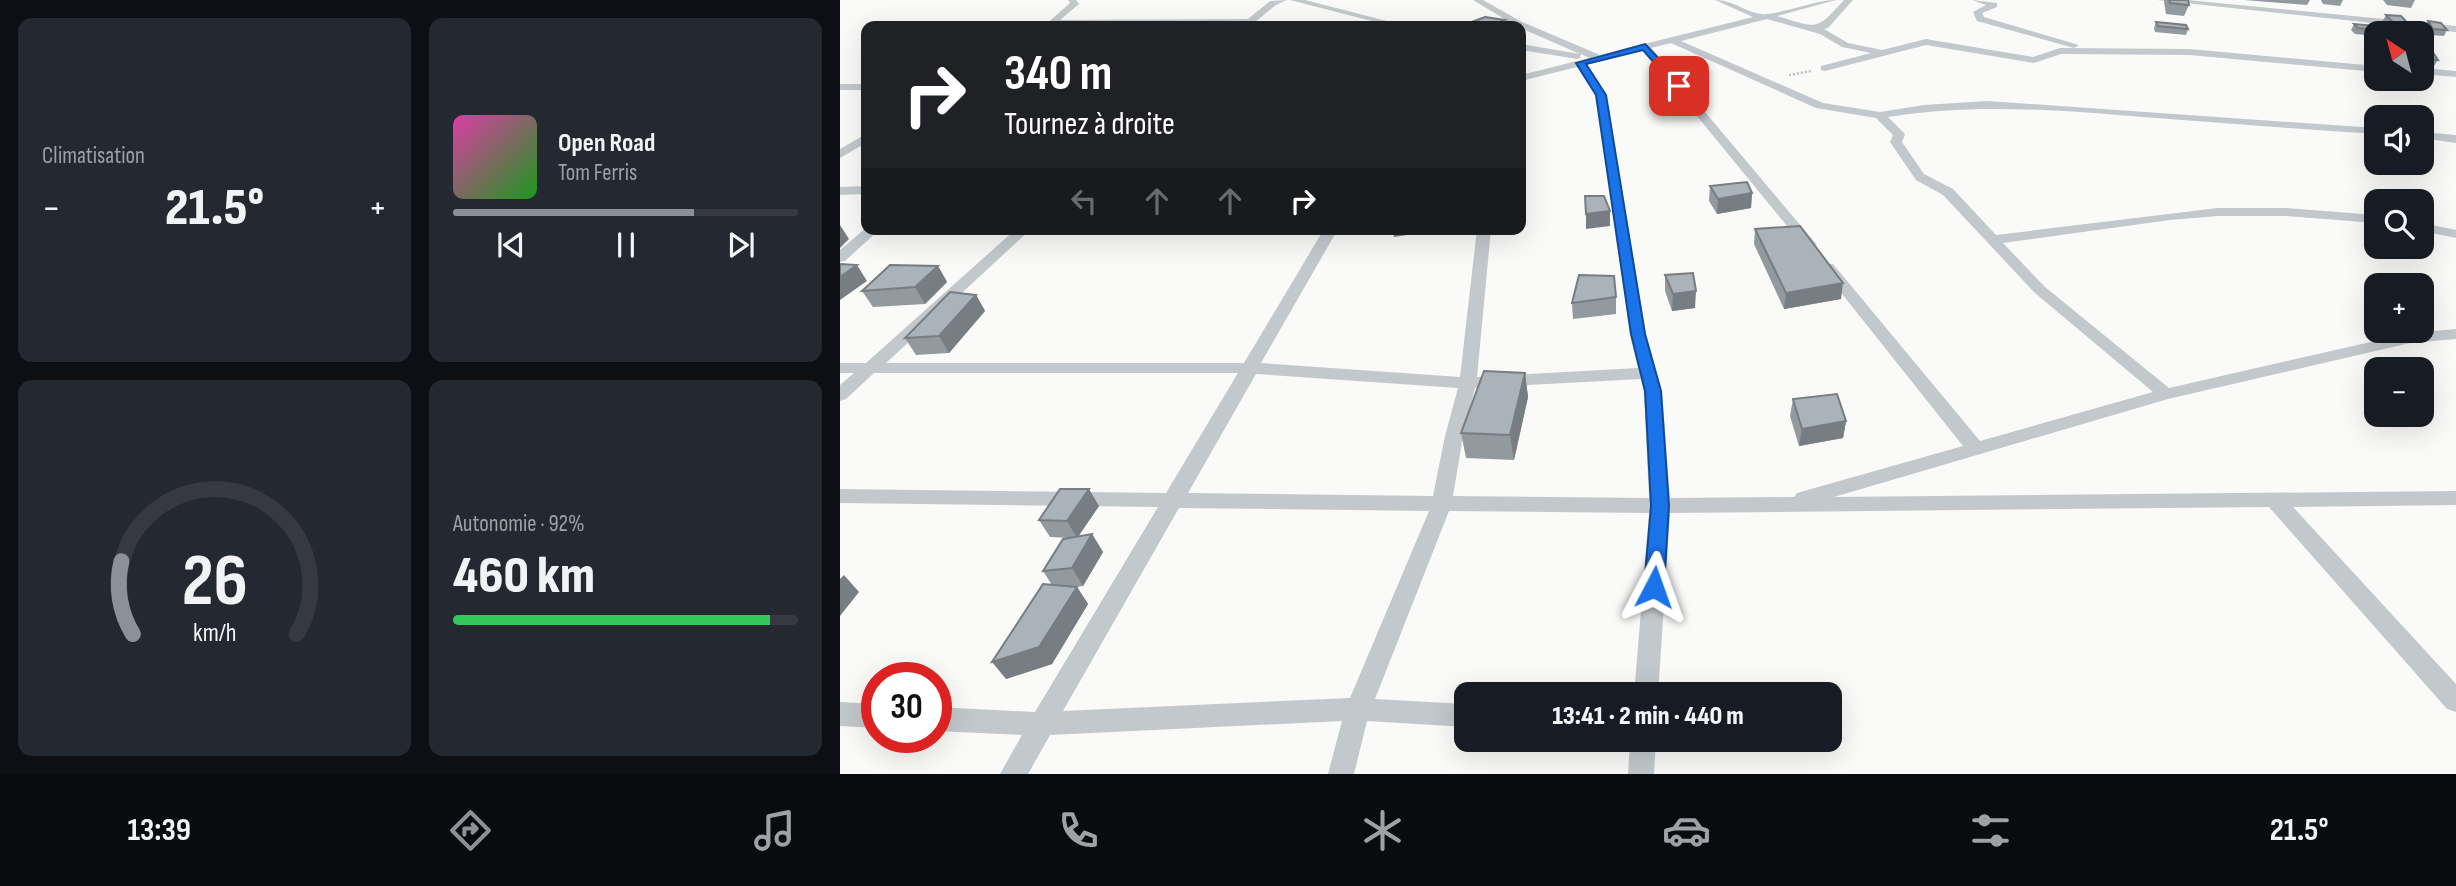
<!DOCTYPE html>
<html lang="fr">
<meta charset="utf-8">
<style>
:root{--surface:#171b24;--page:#242831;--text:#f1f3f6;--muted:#9ea1a6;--line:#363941;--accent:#8c9099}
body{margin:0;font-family:"Sofia Sans Condensed",sans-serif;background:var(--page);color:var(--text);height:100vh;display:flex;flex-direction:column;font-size:26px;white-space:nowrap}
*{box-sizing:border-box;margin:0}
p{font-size:23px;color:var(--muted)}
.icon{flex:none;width:38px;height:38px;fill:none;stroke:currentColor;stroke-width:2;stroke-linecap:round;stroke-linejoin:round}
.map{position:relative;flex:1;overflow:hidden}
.side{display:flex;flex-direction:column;gap:18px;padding:18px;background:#0d0f14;width:840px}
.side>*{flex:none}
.hud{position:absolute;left:21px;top:21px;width:665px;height:214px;border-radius:14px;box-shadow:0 7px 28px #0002;background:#202124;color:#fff;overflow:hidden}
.needle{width:46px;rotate:324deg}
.fabs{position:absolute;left:1524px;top:21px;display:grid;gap:14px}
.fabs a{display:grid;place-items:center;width:70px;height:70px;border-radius:14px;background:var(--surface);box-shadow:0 7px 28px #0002;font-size:35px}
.speed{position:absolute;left:21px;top:662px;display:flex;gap:14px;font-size:35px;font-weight:700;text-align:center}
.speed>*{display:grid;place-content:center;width:91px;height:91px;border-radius:50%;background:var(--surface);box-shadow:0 7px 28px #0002;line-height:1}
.speed .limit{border:10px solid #d22;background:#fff;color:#111}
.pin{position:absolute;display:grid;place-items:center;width:60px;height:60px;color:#fff;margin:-30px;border-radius:14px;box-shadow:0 4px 10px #0006}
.me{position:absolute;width:77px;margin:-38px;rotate:4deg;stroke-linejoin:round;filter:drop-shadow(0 0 5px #0008)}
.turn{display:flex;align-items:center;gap:24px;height:147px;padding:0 28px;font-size:32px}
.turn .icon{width:91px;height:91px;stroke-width:2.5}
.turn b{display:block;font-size:49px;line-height:60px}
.lanes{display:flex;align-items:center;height:66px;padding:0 28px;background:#0003;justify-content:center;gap:35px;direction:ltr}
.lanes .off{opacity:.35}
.big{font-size:52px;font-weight:800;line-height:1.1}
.side .card{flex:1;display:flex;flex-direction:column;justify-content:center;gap:10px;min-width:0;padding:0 24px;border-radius:14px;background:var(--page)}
.side .dial{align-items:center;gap:0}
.dial svg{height:182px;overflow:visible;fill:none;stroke:var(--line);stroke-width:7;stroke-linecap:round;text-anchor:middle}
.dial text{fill:var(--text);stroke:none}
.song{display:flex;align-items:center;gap:21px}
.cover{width:84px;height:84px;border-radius:10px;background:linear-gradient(135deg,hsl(320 70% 55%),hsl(120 70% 35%))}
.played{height:7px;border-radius:4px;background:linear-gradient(90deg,var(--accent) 70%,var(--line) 70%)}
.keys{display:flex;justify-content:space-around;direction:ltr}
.heat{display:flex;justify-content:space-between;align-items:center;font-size:38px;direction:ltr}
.charge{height:10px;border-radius:5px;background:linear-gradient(90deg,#34c759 92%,var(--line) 0)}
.side .tiles{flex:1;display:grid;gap:18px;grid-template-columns:repeat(2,1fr)}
.trip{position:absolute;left:614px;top:682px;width:388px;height:70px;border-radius:14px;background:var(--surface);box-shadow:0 7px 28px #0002;font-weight:800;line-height:70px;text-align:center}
.menu{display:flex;height:112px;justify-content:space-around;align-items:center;background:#090b0e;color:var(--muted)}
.menu .icon{width:49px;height:49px}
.menu .selected{color:var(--accent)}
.menu b{font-size:32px;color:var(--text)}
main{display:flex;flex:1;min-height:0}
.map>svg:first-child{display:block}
</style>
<main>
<section class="side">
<div class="tiles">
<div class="card"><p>Climatisation</p>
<div class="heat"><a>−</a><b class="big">21.5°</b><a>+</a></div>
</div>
<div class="card">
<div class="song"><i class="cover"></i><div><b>Open Road</b><p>Tom Ferris</p></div></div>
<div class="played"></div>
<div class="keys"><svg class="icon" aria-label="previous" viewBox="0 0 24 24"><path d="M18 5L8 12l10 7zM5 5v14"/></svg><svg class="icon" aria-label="pause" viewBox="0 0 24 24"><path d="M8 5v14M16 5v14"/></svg><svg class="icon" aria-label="next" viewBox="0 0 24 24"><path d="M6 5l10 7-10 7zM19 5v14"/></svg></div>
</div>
<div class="card dial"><svg viewBox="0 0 100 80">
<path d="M14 69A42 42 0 1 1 86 69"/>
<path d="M14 69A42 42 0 0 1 9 37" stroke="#8c9099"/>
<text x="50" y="56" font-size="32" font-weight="700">26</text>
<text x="50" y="72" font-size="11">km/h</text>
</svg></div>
<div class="card"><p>Autonomie · 92%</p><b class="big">460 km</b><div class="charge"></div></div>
</div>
</section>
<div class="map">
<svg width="1616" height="774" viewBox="0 0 1616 774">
<rect width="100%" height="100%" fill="#fafaf8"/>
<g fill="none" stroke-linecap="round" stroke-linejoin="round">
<path stroke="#bbbfc2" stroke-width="2.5" stroke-dasharray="2 2" stroke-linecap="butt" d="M949,75l22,-4"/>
<g fill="#c3c8cc" fill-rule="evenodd">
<path d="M228,0h8l3,4 -19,16 188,-1 22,-18 17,-1 -11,5 -26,21h-206l26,-23z"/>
<path d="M450,0h15l101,26h-15z"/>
<path d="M633,0h10l39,22 78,33 153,-38 -38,-17c18,0 30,12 46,14 15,2 54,-14 75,-14l-59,16c41,12 38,16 67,-16h9l-25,28 -4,1 24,14 34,7 44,-11 107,18 27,-9 129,1 187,17v6l-187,-17 -128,-1 -27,9 -108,-18 -101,26 -4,-1v-4l50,-13 -29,-6 -22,-13 -53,-15 -86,22 142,62 57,9 44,-7 63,-4 389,27v6c-78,-5 -156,-11 -233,-17 -86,-7 -169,-14 -255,0l17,17 -3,8 22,32 29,15 43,46 222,-27h68l90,7v8l-90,-7h-68l-48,4 -167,23 42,44 124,101 241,-55 46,-4v10l-46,4 -242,56 -334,98 622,-6v14l-163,2 163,177v28l-9,-3 -178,-202 -599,6 -12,182h-24l15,-182 -200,-2 -74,188 91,5v23l-99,-6 -13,53h-26l14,-53 -292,14 -22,39h-28l22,-39 -86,-4v-24l99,5 123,-205 -318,-4v-14l326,4 72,-120h-364l-28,26 -6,2v-16l14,-12h-14v-10h26l150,-134h15l-145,134h358l80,-134h14l-77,134 199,14 17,-148h14l-14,148 161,-9 -8,-34 -34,-239 -19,-28 -56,14v-6l68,-17 -8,-4 -1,4 -3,1 -56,-9v-6l59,10 -64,-28zM831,43l145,65 60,10 17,17 -3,7 26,38 27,15 92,98 118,99 -173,49 -147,-177h-10l-2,3 2,3 140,176 -166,47 -3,4 -124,1 -8,-106 -16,-58 -40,-239 -20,-30 57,-15 162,198 5,1 7,-4 -166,-197zM416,374l202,14 -13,48 -12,60 -245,-3zM801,379l3,13 5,106 -196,-2 10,-60 12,-48zM339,508l250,3 -79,187 -287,13z"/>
<path d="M1132,0l25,3v4l-15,6 2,4 95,28 -5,3 -97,-27 -4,-9 13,-7z"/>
<path d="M1317,0h30l269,26v6z"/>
<path d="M1582,68l34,3v6l-34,-3z"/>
<rect x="0" y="84" width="26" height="6"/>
<path d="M1582,132l34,3v8l-34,-5z"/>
<path d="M26,134v9l-26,15v-9z"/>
<path d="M26,186v8l-26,1v-8z"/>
<path d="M1582,223l34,7v8l-34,-7z"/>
<path d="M26,228l14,1 -35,32 -5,1v-12z"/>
<path d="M0,702l37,2v24l-37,-2z"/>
<path d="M790,740h26l-2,34h-26z"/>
</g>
</g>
<g fill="#929a9f">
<path d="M1324,0h24l1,5 -5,11 -18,-2 -2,-12z"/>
<path d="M1404,0h66l-3,5z"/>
<path d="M1481,0h22l-3,6 -17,-2z"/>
<path d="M1543,0h32l-4,8 -24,-3z"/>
<path d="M1546,15l30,17v1h-40v3l-21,-2 -4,-4 3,-6 26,2z"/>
<path d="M665,20v6h-36v-3z"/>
<path d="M1588,21l19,9 -3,6 -14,-1 -5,-8z"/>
<path d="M1316,22l32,7 -2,6 -31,-3 -1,-4z"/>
<path d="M1582,50l16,10 -4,6 -12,-1z"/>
<path d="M870,186l42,7 -1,15 -34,6 -8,-13z"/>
<path d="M915,229l86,70 -57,10 -30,-65z"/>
<path d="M98,266l9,16 -22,22 -52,3 -11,-16z"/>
<path d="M825,275l30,33 -23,3 -7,-20z"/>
<path d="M136,295l9,16 -36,42 -33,2 -11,-17z"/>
<path d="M776,297v17l-43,5 -1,-16z"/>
<path d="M685,373l3,24 -14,63 -48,-2 -5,-25z"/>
<path d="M953,399l53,22 -3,17 -44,8 -9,-30z"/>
<path d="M259,506l-21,31 14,-3 11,18 -20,34 -10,1h4l11,17 -36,60 -46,15 46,-94 -9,-14 28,-33 -21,-1 -11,-17z"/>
</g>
<g fill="#777d82">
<path d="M665,20v6h-14z"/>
<path d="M912,193l-1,15 -34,6 1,-15z"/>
<path d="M770,211v15l-24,3v-15z"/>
<path d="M0,225l9,14 -9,9z"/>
<path d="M552,229h39l1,2 -38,6z"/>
<path d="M17,265l10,16 -27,19v-23z"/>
<path d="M98,266l9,16 -22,22 -10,-17z"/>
<path d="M1003,283l-2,16 -57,10 2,-16z"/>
<path d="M856,291l-1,17 -23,3 1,-17z"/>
<path d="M136,295l9,16 -36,42 -10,-17z"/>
<path d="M685,373l3,24 -14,63 -4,-25z"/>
<path d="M1006,421l-3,17 -44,8 3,-17z"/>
<path d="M249,489l10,17 -22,32 -10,-17z"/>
<path d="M252,534l11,18 -20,34 -11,-18z"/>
<path d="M4,575l15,17 -19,24v-37z"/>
<path d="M237,587l11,17 -36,60 -46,15 -14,-17z"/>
</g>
<g fill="#aab3b9" stroke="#777d82" stroke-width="2">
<path d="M1329,0h19l1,5 -19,-2z"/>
<path d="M1546,15l15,1 15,16 -15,-1z"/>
<path d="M645,17l20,3 -14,6 -22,-3z"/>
<path d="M1588,21l13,2 6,7 -14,-1z"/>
<path d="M1316,22l30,3 2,4 -30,-3z"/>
<path d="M1514,24l31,3 5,4 -32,-3z"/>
<path d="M1582,50l10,1 6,9 -15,-2 -1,-2z"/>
<path d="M907,182l5,11 -34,6 -8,-13z"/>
<path d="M745,196h19l6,15 -24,3z"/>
<path d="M960,226l43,57 -57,10 -31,-64z"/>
<path d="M0,264l17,1 -17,12z"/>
<path d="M50,265l48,1 -23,21 -53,4z"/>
<path d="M853,273l3,18 -23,3 -8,-19z"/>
<path d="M739,275l35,1 2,21 -44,6z"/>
<path d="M110,292l26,3 -37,41 -34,2z"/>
<path d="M644,371l41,2 -15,62 -49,-2z"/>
<path d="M997,394l9,27 -44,8 -9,-30z"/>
<path d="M220,489h29l-22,32 -28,-1z"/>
<path d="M252,534l-20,34 -29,3 20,-32z"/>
<path d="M203,584l34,3 -38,60 -47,15z"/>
</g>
<path fill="#1a73e8" stroke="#114b97" stroke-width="2" d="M805,44l38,40v4h-7l-33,-38 -57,14 20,31 39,239 16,57 8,115 -5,81 -3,6 -7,2 -7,-2 -3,-6 7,-81 -6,-115 -14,-57 -35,-239 -20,-32z"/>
</svg>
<div class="fabs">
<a><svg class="needle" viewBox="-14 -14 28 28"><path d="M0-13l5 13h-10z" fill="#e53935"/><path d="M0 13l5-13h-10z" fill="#9ea1a6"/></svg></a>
<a><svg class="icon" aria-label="sound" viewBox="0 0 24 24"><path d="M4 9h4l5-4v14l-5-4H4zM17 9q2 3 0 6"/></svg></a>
<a><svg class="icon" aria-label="search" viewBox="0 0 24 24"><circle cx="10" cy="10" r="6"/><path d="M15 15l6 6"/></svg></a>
<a>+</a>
<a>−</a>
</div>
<div class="speed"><div class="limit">30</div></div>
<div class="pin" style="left:839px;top:86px;background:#d93025"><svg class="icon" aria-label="arrive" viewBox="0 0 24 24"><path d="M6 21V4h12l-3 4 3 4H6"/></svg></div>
<svg class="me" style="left:814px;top:587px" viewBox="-20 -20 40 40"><path d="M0-17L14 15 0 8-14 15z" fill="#1a73e8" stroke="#fff" stroke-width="4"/></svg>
<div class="trip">13:41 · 2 min · 440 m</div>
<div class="hud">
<div class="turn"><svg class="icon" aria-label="right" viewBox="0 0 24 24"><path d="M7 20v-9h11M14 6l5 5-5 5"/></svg><div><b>340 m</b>Tournez à droite</div></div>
<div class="lanes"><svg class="icon off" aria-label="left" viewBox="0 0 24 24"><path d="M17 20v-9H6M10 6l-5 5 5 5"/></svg><svg class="icon off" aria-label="ahead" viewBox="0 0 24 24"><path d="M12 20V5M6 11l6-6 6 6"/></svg><svg class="icon off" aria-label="ahead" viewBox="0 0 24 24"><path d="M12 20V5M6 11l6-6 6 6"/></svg><svg class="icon" aria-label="right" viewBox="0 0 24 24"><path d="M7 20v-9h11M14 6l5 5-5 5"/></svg></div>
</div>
</div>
</main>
<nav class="menu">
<b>13:39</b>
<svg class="icon selected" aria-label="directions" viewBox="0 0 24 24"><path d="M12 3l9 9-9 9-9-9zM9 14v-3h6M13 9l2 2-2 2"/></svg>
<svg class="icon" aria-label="music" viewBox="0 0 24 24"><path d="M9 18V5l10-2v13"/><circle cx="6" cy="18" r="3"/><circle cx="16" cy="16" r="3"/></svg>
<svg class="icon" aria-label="phone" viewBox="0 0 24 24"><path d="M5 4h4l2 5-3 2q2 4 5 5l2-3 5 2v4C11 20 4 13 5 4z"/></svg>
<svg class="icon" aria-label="climate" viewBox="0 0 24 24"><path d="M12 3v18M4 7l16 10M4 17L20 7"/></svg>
<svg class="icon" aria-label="car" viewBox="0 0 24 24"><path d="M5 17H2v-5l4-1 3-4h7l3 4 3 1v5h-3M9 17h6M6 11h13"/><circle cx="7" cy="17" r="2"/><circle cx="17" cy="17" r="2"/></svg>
<svg class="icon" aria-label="filters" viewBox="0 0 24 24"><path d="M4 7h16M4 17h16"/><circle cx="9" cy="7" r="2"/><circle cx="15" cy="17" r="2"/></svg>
<b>21.5°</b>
</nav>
